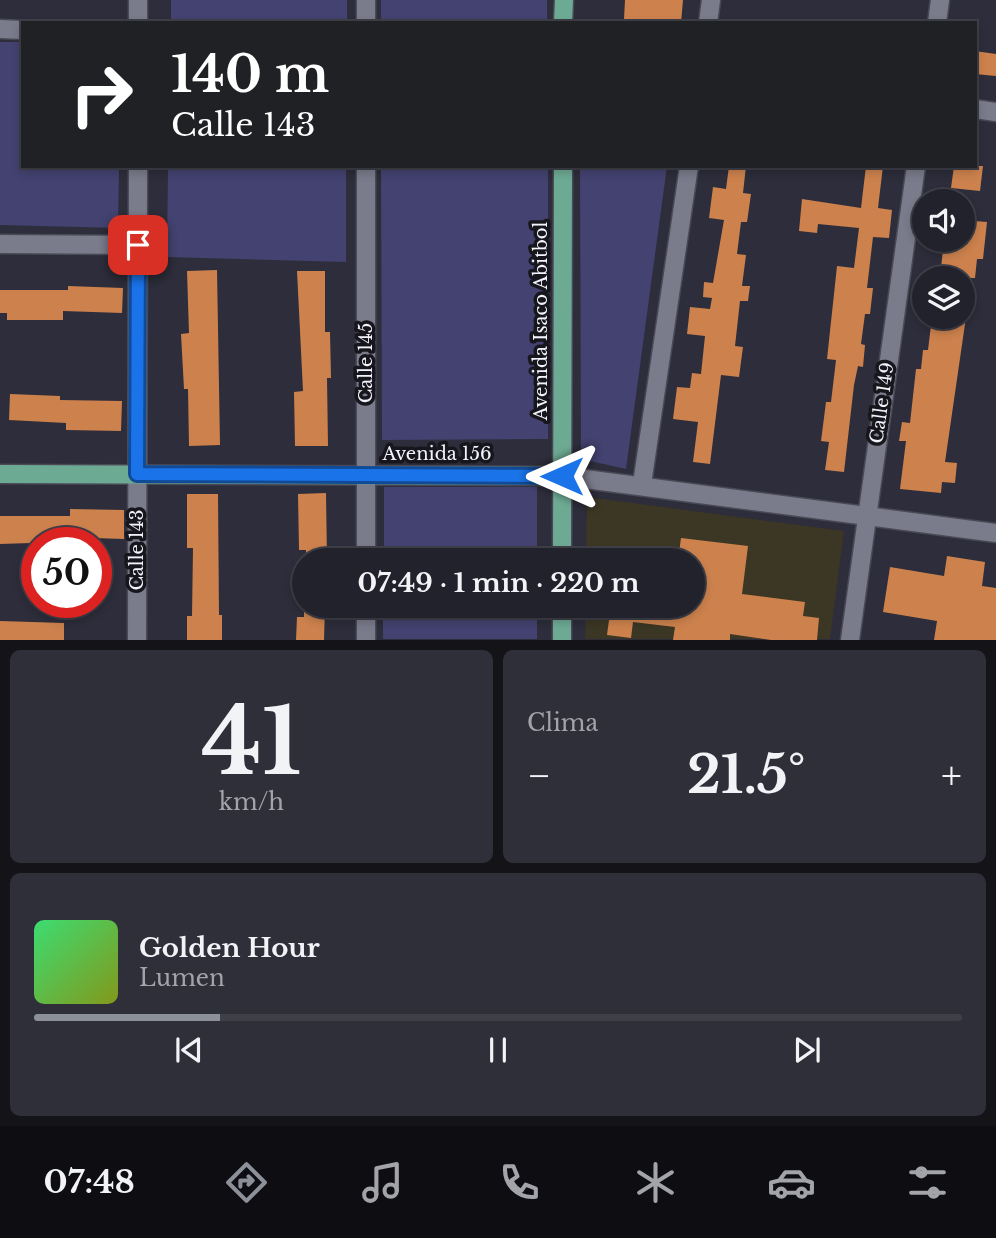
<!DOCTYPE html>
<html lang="es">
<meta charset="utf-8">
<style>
:root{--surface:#22222c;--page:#2e2f38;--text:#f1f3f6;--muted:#a2a4a9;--line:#3f3f48;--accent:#8c9099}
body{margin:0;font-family:"Libre Baskerville",serif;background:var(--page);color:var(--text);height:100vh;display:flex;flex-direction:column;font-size:26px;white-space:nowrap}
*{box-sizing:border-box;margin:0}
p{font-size:23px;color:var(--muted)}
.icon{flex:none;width:38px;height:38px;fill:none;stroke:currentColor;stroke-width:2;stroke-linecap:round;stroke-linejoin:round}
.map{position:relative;height:640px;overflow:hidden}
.panel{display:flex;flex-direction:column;gap:10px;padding:10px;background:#131318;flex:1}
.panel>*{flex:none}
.hud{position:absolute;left:21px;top:21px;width:956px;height:147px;border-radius:0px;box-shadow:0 4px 10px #0003,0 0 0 2px var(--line);background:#202124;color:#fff;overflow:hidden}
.controls{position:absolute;left:912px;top:189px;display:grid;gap:14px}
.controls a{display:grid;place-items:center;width:63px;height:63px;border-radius:50%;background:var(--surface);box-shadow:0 4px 10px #0003,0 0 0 2px var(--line);font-size:35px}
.speed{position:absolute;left:21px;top:527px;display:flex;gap:14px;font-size:35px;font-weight:700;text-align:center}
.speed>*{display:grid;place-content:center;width:91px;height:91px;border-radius:50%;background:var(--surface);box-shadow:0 4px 10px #0003,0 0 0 2px var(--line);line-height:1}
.speed .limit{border:10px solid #d22;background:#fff;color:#111}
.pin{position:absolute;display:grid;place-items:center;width:60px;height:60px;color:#fff;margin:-30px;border-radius:14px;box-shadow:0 4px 10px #0006}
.me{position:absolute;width:77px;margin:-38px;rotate:270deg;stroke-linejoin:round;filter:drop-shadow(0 0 5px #0008)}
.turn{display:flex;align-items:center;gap:24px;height:147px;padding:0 35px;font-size:32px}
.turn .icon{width:91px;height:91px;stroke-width:2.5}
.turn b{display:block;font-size:49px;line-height:60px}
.big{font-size:52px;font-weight:800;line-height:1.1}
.panel .card{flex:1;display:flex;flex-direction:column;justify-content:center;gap:10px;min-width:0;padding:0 24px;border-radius:10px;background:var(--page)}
.panel .dial{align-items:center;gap:0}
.dial b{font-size:91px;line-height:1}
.song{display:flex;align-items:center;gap:21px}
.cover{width:84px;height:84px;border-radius:10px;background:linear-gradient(135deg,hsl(140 70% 55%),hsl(70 70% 35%))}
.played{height:7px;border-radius:4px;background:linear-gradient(90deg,var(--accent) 20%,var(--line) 20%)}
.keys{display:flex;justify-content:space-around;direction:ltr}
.heat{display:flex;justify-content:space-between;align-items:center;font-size:38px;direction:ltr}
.panel .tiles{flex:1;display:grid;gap:10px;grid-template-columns:1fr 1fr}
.card:last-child{grid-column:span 2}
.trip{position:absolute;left:292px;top:548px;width:413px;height:70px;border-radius:35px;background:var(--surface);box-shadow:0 4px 10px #0003,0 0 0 2px var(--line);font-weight:800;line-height:70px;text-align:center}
.tabs{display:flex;height:112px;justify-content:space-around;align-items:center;background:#0e0e12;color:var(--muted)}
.tabs .icon{width:49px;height:49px}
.tabs .active{color:var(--accent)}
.tabs b{font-size:32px;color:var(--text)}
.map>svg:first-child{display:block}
</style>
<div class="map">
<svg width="996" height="640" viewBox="0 0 996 640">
<rect width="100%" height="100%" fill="#2d2d3b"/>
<path fill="#3c3624" d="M587,497l257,34 -14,108h-245l1,-33h107v-46h-107z"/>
<g fill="#434270">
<rect x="171" y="0" width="176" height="23"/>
<rect x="381" y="0" width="166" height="23"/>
<path d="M0,42h23v124h96l-1,62 -118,-3z"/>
<path d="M168,166h178v96l-179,-5z"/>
<path d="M381,166h167v273l-166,1z"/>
<path d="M580,166h87l-41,303 -45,-10z"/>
<rect x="384" y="487" width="153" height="73"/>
<rect x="383" y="606" width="154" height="33"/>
</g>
<g fill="#cd824d">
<path d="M625,0h58l-2,23 -57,-4z"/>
<path d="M975,51l21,3v22l-21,-2z"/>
<path d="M729,166h17l-3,27 8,1 -4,28h-6l-4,32 9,1 -4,31h8l-2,15h-8l-5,45 8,1 -4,30 -18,-2 -11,89 -17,-2 5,-40 -25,-3 4,-32 13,1 2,-15 9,1 4,-38 -18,-2 3,-27 20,2 2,-11 -9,-1 1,-15 9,1 11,-63 -15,-2 4,-31 13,2z"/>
<path d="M866,166h17l-5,42 14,2 -3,28 -16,-1 -6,51h6l-3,26h-5l-4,30 4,1 -2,22 -5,-1 -4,19 -10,87 -19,-2 4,-28 -8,-1 5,-39h5l5,-42 -9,-1 10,-93 17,2 5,-40 -41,-4 -1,9 -18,-2 3,-32 59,9z"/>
<path d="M954,166h29l-3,25 -29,-3z"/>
<path d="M962,220l25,2 -4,37h-6l-2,19h-35l4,-38h18z"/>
<path d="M217,270l3,175 -31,1 -1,-57h-4l-3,-55 8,-1 -2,-62z"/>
<path d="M297,271h28v61h5l1,46h-4l1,68h-33l-1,-54 9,-1z"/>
<path d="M68,286l55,2 -1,25 -59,-2v9h-56v-7h-7v-23h68z"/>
<path d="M932,317h34l-21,145 12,1 -2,20 -13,-1 -1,11 -41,-4 6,-48h-7l3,-19 8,1 6,-54h5l2,-19h5z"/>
<path d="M10,394l50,2v4l62,1 -1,30 -55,-1v-7l-57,-3z"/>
<path d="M326,493l1,67h-21v-10h-7l-1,-56z"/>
<path d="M187,494h31l1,121h3v25h-35v-24h5l1,-68h-6z"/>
<path d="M70,509l54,1v29l-61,-2v5l-63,2v-28h70z"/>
<path d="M681,538l67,8 -6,48 63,8 -2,14 16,2 -2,22h-46l-41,-6v6h-57l2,-13 -42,-5 -2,16 -24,-3 2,-15 -34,-5v-9h118v-46h-15z"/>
<path d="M947,556l38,6 -3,24 14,2v52h-62l3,-19 -54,-9 7,-45 54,9z"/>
<path d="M304,606h21l-1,34h-28l1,-23h7z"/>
<path d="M0,621l64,2v17h-64z"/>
</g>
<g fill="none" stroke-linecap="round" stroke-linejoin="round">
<g stroke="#4a4a56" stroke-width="21">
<g id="minor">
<path d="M138,23v-23"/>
<path d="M366,23v-23"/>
<path d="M708,23l3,-23"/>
<path d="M937,23l3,-23"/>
<path d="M0,29l23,1"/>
<path d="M975,109l21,3"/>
<path d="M0,244l138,1"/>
<path d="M562,476l434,57"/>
<path d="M642,484l47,-318"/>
<path d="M366,560v-394"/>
<path d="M137,640l1,-474"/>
<path d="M366,640v-34"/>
<path d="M850,640l66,-474"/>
</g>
</g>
<g stroke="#4a4a56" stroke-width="21">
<g id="major">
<path d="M563,23l1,-23"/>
<path d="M0,474l562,2"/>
<path d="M562,560l1,-394"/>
<path d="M562,640v-34"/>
</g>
</g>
<use href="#minor" stroke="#7a7b8b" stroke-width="18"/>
<use href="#major" stroke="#6daa94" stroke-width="18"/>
</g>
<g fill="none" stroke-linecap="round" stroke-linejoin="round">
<g stroke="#114b97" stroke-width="18">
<path id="route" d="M138,245l-1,229 425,2"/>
</g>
<use href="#route" stroke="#1a73e8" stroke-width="12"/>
</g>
<g text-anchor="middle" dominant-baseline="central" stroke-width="7" stroke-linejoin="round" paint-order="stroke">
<g font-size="18" fill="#f2f3fc" stroke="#16161c">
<text transform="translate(541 321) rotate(-90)">Avenida Isaco Abitbol</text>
<text transform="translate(366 363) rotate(-90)">Calle 145</text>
<text transform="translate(882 403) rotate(-82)">Calle 149</text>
<text x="437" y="454">Avenida 156</text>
<text transform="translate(137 550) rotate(-90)">Calle 143</text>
</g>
</g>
</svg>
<div class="controls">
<a><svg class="icon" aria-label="sound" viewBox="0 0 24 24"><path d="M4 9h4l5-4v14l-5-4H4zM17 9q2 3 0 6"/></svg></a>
<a><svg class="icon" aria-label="layers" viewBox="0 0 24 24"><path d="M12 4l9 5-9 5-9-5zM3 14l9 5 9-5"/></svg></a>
</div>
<div class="speed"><div class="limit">50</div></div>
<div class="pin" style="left:138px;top:245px;background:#d93025"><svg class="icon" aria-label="arrive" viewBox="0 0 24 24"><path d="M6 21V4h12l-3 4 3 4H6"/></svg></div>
<svg class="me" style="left:562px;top:476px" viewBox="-20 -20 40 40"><path d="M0-17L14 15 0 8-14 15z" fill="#1a73e8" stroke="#fff" stroke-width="4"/></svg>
<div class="trip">07:49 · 1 min · 220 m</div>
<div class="hud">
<div class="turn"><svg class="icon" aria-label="right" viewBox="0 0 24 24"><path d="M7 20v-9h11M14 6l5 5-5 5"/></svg><div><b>140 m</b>Calle 143</div></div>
</div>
</div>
<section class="panel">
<div class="tiles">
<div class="card dial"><b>41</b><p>km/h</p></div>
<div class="card"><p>Clima</p>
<div class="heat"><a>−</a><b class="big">21.5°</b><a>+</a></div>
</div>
<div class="card">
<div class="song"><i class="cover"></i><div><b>Golden Hour</b><p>Lumen</p></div></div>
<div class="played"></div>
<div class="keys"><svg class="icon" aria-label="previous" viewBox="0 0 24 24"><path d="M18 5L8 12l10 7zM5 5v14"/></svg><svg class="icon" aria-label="pause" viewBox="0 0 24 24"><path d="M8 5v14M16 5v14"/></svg><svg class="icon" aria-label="next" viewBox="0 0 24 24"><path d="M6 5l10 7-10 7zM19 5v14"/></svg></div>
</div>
</div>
</section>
<nav class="tabs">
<b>07:48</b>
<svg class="icon active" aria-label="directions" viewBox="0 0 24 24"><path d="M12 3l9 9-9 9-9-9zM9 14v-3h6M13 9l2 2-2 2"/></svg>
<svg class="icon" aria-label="music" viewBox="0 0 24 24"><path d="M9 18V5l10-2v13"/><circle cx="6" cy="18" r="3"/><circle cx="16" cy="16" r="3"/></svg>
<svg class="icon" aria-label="phone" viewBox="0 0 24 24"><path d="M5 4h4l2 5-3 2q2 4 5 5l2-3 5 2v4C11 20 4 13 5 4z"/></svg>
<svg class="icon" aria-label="climate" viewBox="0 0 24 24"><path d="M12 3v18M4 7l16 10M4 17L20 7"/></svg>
<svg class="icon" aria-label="car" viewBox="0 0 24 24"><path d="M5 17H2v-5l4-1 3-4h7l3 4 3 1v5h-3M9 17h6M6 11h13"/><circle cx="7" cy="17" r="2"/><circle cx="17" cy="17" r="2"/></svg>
<svg class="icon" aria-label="filters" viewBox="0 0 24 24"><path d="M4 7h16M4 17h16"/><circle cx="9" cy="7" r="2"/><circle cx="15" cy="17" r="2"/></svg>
</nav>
